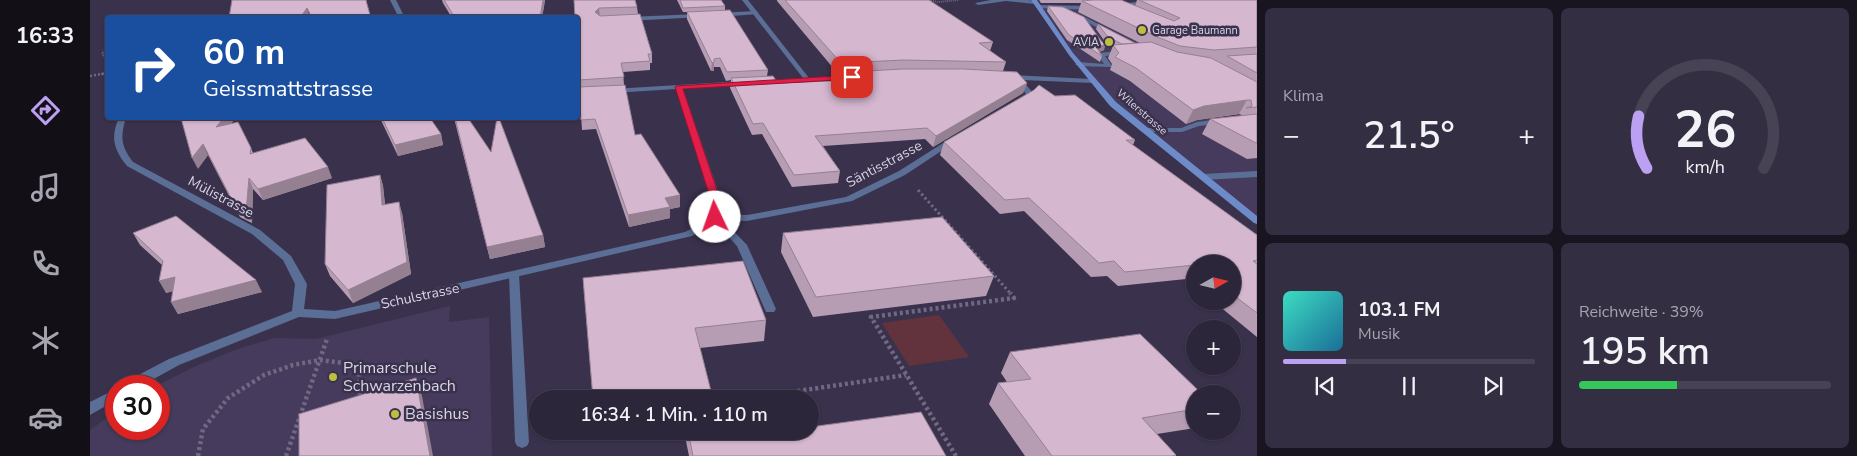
<!DOCTYPE html>
<html lang="de">
<meta charset="utf-8">
<style>
:root{--surface:#2c263a;--page:#342e42;--text:#f1f3f6;--muted:#a6a5af;--line:#484354;--accent:#bca0f2}
body{margin:0;font-family:"Nunito Sans",sans-serif;background:var(--page);color:var(--text);height:100vh;display:flex;flex-direction:column;font-size:19px;white-space:nowrap}
*{box-sizing:border-box;margin:0}
p{font-size:16px;color:var(--muted)}
.icon{flex:none;width:28px;height:28px;fill:none;stroke:currentColor;stroke-width:2;stroke-linecap:round;stroke-linejoin:round}
.map{position:relative;flex:1;overflow:hidden}
.panel{display:flex;flex-direction:column;gap:8px;padding:8px;background:#181520;width:600px}
.panel>*{flex:none}
.hud{position:absolute;left:15px;top:15px;width:475px;height:105px;border-radius:5px;box-shadow:0 1px 4px #0004,0 0 0 1px var(--line);background:#1a4fa0;color:#fff;overflow:hidden}
.needle{width:32px;rotate:82deg}
.controls{position:absolute;left:1096px;top:255px;display:grid;gap:10px}
.controls a{display:grid;place-items:center;width:55px;height:55px;border-radius:50%;background:var(--surface);box-shadow:0 1px 4px #0004,0 0 0 1px var(--line);font-size:25px}
.speed{position:absolute;left:15px;top:375px;display:flex;gap:10px;font-size:25px;font-weight:700;text-align:center}
.speed>*{display:grid;place-content:center;width:65px;height:65px;border-radius:50%;background:var(--surface);box-shadow:0 1px 4px #0004,0 0 0 1px var(--line);line-height:1}
.speed .limit{border:8px solid #d22;background:#fff;color:#111}
.pin{position:absolute;display:grid;place-items:center;width:42px;height:42px;color:#fff;margin:-21px;border-radius:10px;box-shadow:0 2px 8px #0006}
.me{position:absolute;width:55px;margin:-28px;rotate:357deg;stroke-linejoin:round;filter:drop-shadow(0 0 4px #0008)}
.turn{display:flex;align-items:center;gap:18px;height:105px;padding:0 15px;font-size:22px}
.turn .icon{width:65px;height:65px;stroke-width:2.5}
.turn b{display:block;font-size:35px;line-height:42px}
.big{font-size:38px;font-weight:600;line-height:1.1}
.panel .card{flex:1;display:flex;flex-direction:column;justify-content:center;gap:8px;min-width:0;padding:0 18px;border-radius:8px;background:var(--page)}
.panel .dial{align-items:center;gap:0}
.dial svg{height:130px;overflow:visible;fill:none;stroke:var(--line);stroke-width:7;stroke-linecap:round;text-anchor:middle}
.dial text{fill:var(--text);stroke:none}
.song{display:flex;align-items:center;gap:15px}
.cover{width:60px;height:60px;border-radius:8px;background:linear-gradient(135deg,hsl(170 70% 55%),hsl(200 70% 35%))}
.played{height:5px;border-radius:2px;background:linear-gradient(90deg,var(--accent) 25%,var(--line) 25%)}
.keys{display:flex;justify-content:space-around;direction:ltr}
.heat{display:flex;justify-content:space-between;align-items:center;font-size:28px;direction:ltr}
.charge{height:8px;border-radius:4px;background:linear-gradient(90deg,#34c759 39%,var(--line) 0)}
.panel .tiles{flex:1;display:grid;gap:8px;grid-template-columns:repeat(2,1fr)}
.trip{position:absolute;left:439px;top:390px;width:290px;height:50px;border-radius:25px;background:var(--surface);box-shadow:0 1px 4px #0004,0 0 0 1px var(--line);font-weight:600;line-height:50px;text-align:center}
main{display:flex;flex:1;min-height:0}
.tab-bar{display:flex;flex-direction:column;width:90px;justify-content:space-around;align-items:center;background:#120f17;color:var(--muted)}
.tab-bar .icon{width:35px;height:35px}
.tab-bar .current{color:var(--accent)}
.tab-bar b{font-size:22px;color:var(--text)}
.map>svg:first-child{display:block}
</style>
<main>
<nav class="tab-bar">
<b>16:33</b>
<svg class="icon current" aria-label="directions" viewBox="0 0 24 24"><path d="M12 3l9 9-9 9-9-9zM9 14v-3h6M13 9l2 2-2 2"/></svg>
<svg class="icon" aria-label="music" viewBox="0 0 24 24"><path d="M9 18V5l10-2v13"/><circle cx="6" cy="18" r="3"/><circle cx="16" cy="16" r="3"/></svg>
<svg class="icon" aria-label="phone" viewBox="0 0 24 24"><path d="M5 4h4l2 5-3 2q2 4 5 5l2-3 5 2v4C11 20 4 13 5 4z"/></svg>
<svg class="icon" aria-label="climate" viewBox="0 0 24 24"><path d="M12 3v18M4 7l16 10M4 17L20 7"/></svg>
<svg class="icon" aria-label="car" viewBox="0 0 24 24"><path d="M5 17H2v-5l4-1 3-4h7l3 4 3 1v5h-3M9 17h6M6 11h13"/><circle cx="7" cy="17" r="2"/><circle cx="17" cy="17" r="2"/></svg>
</nav>
<div class="map">
<svg width="1167" height="456" viewBox="0 0 1167 456">
<rect width="100%" height="100%" fill="#3a324d"/>
<g fill="#463b5c">
<path d="M1167,0v221l-165,-140 -53,-74 26,2 69,-6z"/>
<path d="M360,306l-1,16 40,-5 3,139h-402v-26l26,-19v18h43v-43h-3l38,-19 41,-17 39,-12 42,1z"/>
</g>
<path fill="#62323d" d="M849,315l30,42 -60,9 -27,-43z"/>
<g fill="none" stroke-linecap="round" stroke-linejoin="round">
<g stroke="#706981" stroke-width="2" stroke-dasharray="1 1" stroke-linecap="butt">
<path d="M837,0l11,2 21,-2"/>
<path d="M15,51l-3,2 6,10"/>
<path d="M11,74l7,-1"/>
</g>
<path stroke="#706981" stroke-width="2.5" stroke-dasharray="2 2" stroke-linecap="butt" d="M0,76l18,-3"/>
<path stroke="#706981" stroke-width="3" stroke-dasharray="2.5 2.5" stroke-linecap="butt" d="M828,190l93,104"/>
<g stroke="#706981" stroke-width="4.5" stroke-dasharray="3 3" stroke-linecap="butt">
<path d="M654,399l162,-24"/>
<path d="M108,456l5,-27 25,-31 36,-23 29,-10 27,-5 23,3 16,12 1,22"/>
<path d="M196,456l41,-117"/>
<path d="M866,456l-85,-139 143,-19 -4,-5"/>
</g>
<g fill="#5b6e95" fill-rule="evenodd">
<path d="M901,0h38l9,2 -3,2 -29,-3 -28,4 -3,-2z"/>
<path d="M666,11l2,1v2l-40,3 -3,-2 3,-2z"/>
<path d="M985,12l35,18 1,1 -5,1 -33,-17 -1,-1z"/>
<path d="M609,14l3,2 -1,1 -73,4 -3,-2 3,-2z"/>
<path d="M1031,51l3,2 -1,1 -18,2 7,10 -1,1 -33,-1 -3,-2 3,-2 26,2 -7,-10 1,-1z"/>
<path d="M1131,119l4,2 -1,2 -25,3 -17,6h-38l-4,-2 4,-2h37l16,-6z"/>
<path d="M1167,171v6l-54,3 -4,-3 4,-3z"/>
<path d="M625,214l3,1 29,30 29,64 -2,3h-8l-29,-66 -27,-29z"/>
<path d="M424,271l5,4 10,167 -2,4 -5,2 -5,-2 -2,-4 -6,-167z"/>
</g>
<g fill="#5b6e95" fill-rule="evenodd">
<path d="M300,0h6l9,18h-6z"/>
<path d="M652,0h6l61,78 49,-3 3,2 -3,2 -97,4v-2l2,-1 40,-2z"/>
<path d="M1060,0l3,2 -1,1 -35,4 -3,-2z"/>
<path d="M949,5l54,1 3,2 -3,2 -56,-2v-2z"/>
<path d="M920,75l82,4 3,2 -3,2 -70,-3 12,14 -14,9 -4,-2 10,-7 -12,-15 -6,-1v-2z"/>
<path d="M654,81l2,1v2l-63,5 36,105 2,11 -1,9 27,1 99,-18 53,-26 52,-33h3l4,2 -53,35 -53,26 -105,20 -30,-1 -10,9 -15,7 -357,83 -36,-2 -120,48 -38,21h-18l2,-4 44,-23 123,-48 3,-27 -12,-24 -31,-26 -125,-68c-13,-16 -17,-29 -8,-48h7c-6,18 -5,29 7,44l127,68 31,26 16,28 -3,25 31,2 350,-79 14,-7 11,-9 1,-11 -2,-11 -33,-105 -63,4 -4,-2 4,-2z"/>
<path d="M26,389v11l-26,15v-13z"/>
</g>
<path fill="#6d8bc9" fill-rule="evenodd" d="M941,0h6l36,53 43,49 141,114v8l-3,-1 -144,-117 -41,-51z"/>
</g>
<g fill="#b79db3">
<path d="M352,0h103l-3,18h-90l-9,-15z"/>
<path d="M484,0l63,7 1,7 14,40v9h-2v7l-27,2 1,13 11,50 45,72 -10,2v9l-41,9 -33,-98 -14,1z"/>
<path d="M587,0h44l4,6v4l43,60 -1,6 11,7 68,-3 1,-6 -8,1 -62,-74v-1h152l64,42 -3,9 16,11 -3,9 24,12 -4,10 -90,54 -8,-8 -102,7 17,25 -2,12 -46,4 -30,-53 -10,1 -22,-47 1,-8 -5,1 -6,-14h-6v4h-3l-24,-52v-7h-4z"/>
<path d="M949,0h82l14,6 2,-6h120v158l-10,1 -45,-25 8,-15 32,-3v-1l-3,-1 -42,6 -11,4 -56,-43 -20,-11 2,-6 -4,-6 5,-12 -7,-3 -10,-14 2,-5 37,19h5l-62,-31 3,-9h-40z"/>
<path d="M958,6l56,44 -5,2 3,4 -2,6 -33,-22 -20,-29z"/>
<path d="M965,96l80,44 -2,5 124,90v102l-44,-36h19v-37h-37v22l-9,-7 -68,7 -11,-10 -16,1 -67,-66 -24,3 -60,-59 4,-13z"/>
<path d="M143,118v3l-2,3 20,24 2,5 79,25 -69,22 -10,-11 -1,34 -12,-6 -32,-62 -10,14z"/>
<path d="M290,118h50l11,16 2,11 -45,11z"/>
<path d="M364,118l89,117 2,12 -55,12z"/>
<path d="M290,175l3,11 2,18 17,9 9,61 -58,29 -23,-27 -5,-12z"/>
<path d="M43,233l129,59 -84,22 -7,-12 2,-11 -7,2 -4,-28 -22,-20z"/>
<path d="M693,233l211,43 -8,20 -173,21 -32,-65z"/>
<path d="M493,278l183,42 -2,21 -64,7 13,51h-120z"/>
<path d="M920,352l185,42v34l-38,6 19,21v1h-151l-36,-52 9,-21 9,-1 -6,-9z"/>
<path d="M594,431h38l2,8 222,17h-257z"/>
</g>
<g fill="#958092">
<path d="M453,0h2l-3,18h-2z"/>
<path d="M217,8l3,9 -1,1h-9z"/>
<path d="M509,8l1,8 -5,-4z"/>
<path d="M1016,44l-2,6 -7,3v-5z"/>
<path d="M624,62v9h-3l1,-8z"/>
<path d="M937,83l-4,10 -90,54 3,-11z"/>
<path d="M1157,100l-8,14 -42,6 -11,4 7,-14 11,-4z"/>
<path d="M134,118h9v3l-12,16 -5,-10z"/>
<path d="M351,134l2,11 -45,11 -3,-11z"/>
<path d="M113,144l5,11 -10,14 -6,-11z"/>
<path d="M238,167l4,11 -69,22 -5,-11z"/>
<path d="M290,175l3,11 3,30 -4,-11z"/>
<path d="M159,178l4,11 -1,34 -6,-11z"/>
<path d="M590,195v12l-10,2v9l-41,9 -1,-12 37,-17z"/>
<path d="M309,202l3,11 9,61 -58,29 -5,-13z"/>
<path d="M453,235l2,12 -55,12 -3,-12z"/>
<path d="M85,277l7,12 -16,4 -7,-12z"/>
<path d="M166,280l6,12 -84,22 -7,-12z"/>
<path d="M326,378l6,18 11,60h-3z"/>
</g>
<g fill="#d5b7d0" stroke="#958092">
<path d="M142,0h134l1,4 3,11h4l1,3h-63l-5,-10 -7,10h-71z"/>
<path d="M354,0h99l-3,18h-85z"/>
<path d="M484,0h61l2,7 -38,1 -4,4 5,4 40,-2 12,40h-4l2,7 -29,2 3,14 -45,3 -1,-19v-43h-3z"/>
<path d="M590,0h41l4,6 -42,2z"/>
<path d="M695,0h144l64,42 -14,1 27,19 -103,-2 -62,3z"/>
<path d="M1003,0h28l53,21 6,-3 -41,-18h118v47l-43,3 -34,-4 -25,-10 -73,-35z"/>
<path d="M958,6l15,1 21,10 18,25 4,2 -9,4 5,8 -33,-21z"/>
<path d="M640,10l38,60 -41,2 -7,-14 -6,1v3l-2,1 -25,-51z"/>
<path d="M1008,24l37,19 -13,1 -14,-7z"/>
<path d="M1061,42l26,10 34,6 46,24v25l-11,1 6,-2 -1,-6h-4l-43,6 -11,4 -57,-42 -21,-11 4,-4 -6,-8z"/>
<path d="M1167,54v19l-30,-17z"/>
<path d="M813,69h61l53,3 10,11 -91,53 -9,-8 -112,8 25,35 -46,4 -31,-52 -10,1 -22,-46 42,-2 5,7 76,-3 -7,-8z"/>
<path d="M535,85l10,50 6,-1 39,61 -15,3 5,9 -42,8 -33,-96 -14,1 -2,-33z"/>
<path d="M949,85l16,11 20,-1 60,45h-9l131,95v25l-4,1 4,3v49l-25,-19v-30h-37v1l-70,7 -11,-11 -15,2 -70,-65 -24,2 -61,-58 90,-52z"/>
<path d="M1167,114v29h-1l-46,-24z"/>
<path d="M91,118h43l-8,9 22,-5 13,26 -1,6 55,-16 23,29 -70,22 -9,-11 -3,34 -11,-6 -32,-62 -11,14z"/>
<path d="M292,118h48l11,16 -46,11z"/>
<path d="M365,118h13l23,34 6,-34h2l44,117 -56,12z"/>
<path d="M290,175l2,30 17,-3 8,60 -59,28 -23,-26 2,-79z"/>
<path d="M86,216l80,64 -85,22 4,-25 -16,4 4,-20 -30,-28z"/>
<path d="M852,217l52,59 -178,21 -33,-64z"/>
<path d="M653,261l23,59 -71,8 18,71h-31l-2,-7 -51,7h-36l-10,-121z"/>
<path d="M1050,334l62,60h-7v15l-53,9 34,37 -4,1h-120l-54,-73 33,-4 -21,-27z"/>
<path d="M326,378l14,78h-131v-42z"/>
<path d="M831,412l25,44h-253l-5,-25h34l2,8 59,-8h27v-4z"/>
</g>
<path fill="#e11d48" stroke="#92132f" d="M762,75l4,2 -1,2 -172,10 39,116 -3,14h-8l-2,-25 -34,-107 1,-1z"/>
<g fill="#c0be40" stroke="#3a324d" stroke-width="2">
<circle cx="1052" cy="30" r="5"/>
<circle cx="1019" cy="42" r="5"/>
<circle cx="243" cy="377" r="5"/>
<circle cx="305" cy="414" r="5"/>
</g>
<g text-anchor="middle" dominant-baseline="central" stroke-width="5" stroke-linejoin="round" paint-order="stroke">
<g font-size="11" fill="#d9d5e6" stroke="#3a324d" text-anchor="start">
<text x="1062" y="30">Garage Baumann</text>
<text x="1009" y="42" text-anchor="end">AVIA</text>
</g>
<g font-size="11" fill="#d9d5e6" stroke="#3a324d">
<text transform="translate(1052 112) rotate(41)">Wilerstrasse</text>
</g>
<g font-size="14" fill="#d9d5e6" stroke="#3a324d">
<text transform="translate(794 164) rotate(-28)">Säntisstrasse</text>
<text transform="translate(131 197) rotate(28)">Mülistrasse</text>
<text transform="translate(330 296) rotate(-12)">Schulstrasse</text>
</g>
<g font-size="16" fill="#d9d5e6" stroke="#3a324d" text-anchor="start">
<text x="253" y="368">Primarschule<tspan x="253" dy="18">Schwarzenbach</tspan></text>
<text x="315" y="414">Basishus</text>
</g>
</g>
</svg>
<div class="controls">
<a><svg class="needle" viewBox="-14 -14 28 28"><path d="M0-13l5 13h-10z" fill="#e53935"/><path d="M0 13l5-13h-10z" fill="#a6a5af"/></svg></a>
<a>+</a>
<a>−</a>
</div>
<div class="speed"><div class="limit">30</div></div>
<div class="pin" style="left:762px;top:77px;background:#d93025"><svg class="icon" aria-label="arrive" viewBox="0 0 24 24"><path d="M6 21V4h12l-3 4 3 4H6"/></svg></div>
<svg class="me" style="left:625px;top:217px" viewBox="-20 -20 40 40"><circle r="19" fill="#fff"/><path d="M0-13L10 11 0 6-10 11z" fill="#e11d48"/></svg>
<div class="trip">16:34 · 1 Min. · 110 m</div>
<div class="hud">
<div class="turn"><svg class="icon" aria-label="right" viewBox="0 0 24 24"><path d="M7 20v-9h11M14 6l5 5-5 5"/></svg><div><b>60 m</b>Geissmattstrasse</div></div>
</div>
</div>
<section class="panel">
<div class="tiles">
<div class="card"><p>Klima</p>
<div class="heat"><a>−</a><b class="big">21.5°</b><a>+</a></div>
</div>
<div class="card dial"><svg viewBox="0 0 100 80">
<path d="M14 69A42 42 0 1 1 86 69"/>
<path d="M14 69A42 42 0 0 1 9 37" stroke="#bca0f2"/>
<text x="50" y="56" font-size="32" font-weight="700">26</text>
<text x="50" y="72" font-size="11">km/h</text>
</svg></div>
<div class="card">
<div class="song"><i class="cover"></i><div><b>103.1 FM</b><p>Musik</p></div></div>
<div class="played"></div>
<div class="keys"><svg class="icon" aria-label="previous" viewBox="0 0 24 24"><path d="M18 5L8 12l10 7zM5 5v14"/></svg><svg class="icon" aria-label="pause" viewBox="0 0 24 24"><path d="M8 5v14M16 5v14"/></svg><svg class="icon" aria-label="next" viewBox="0 0 24 24"><path d="M6 5l10 7-10 7zM19 5v14"/></svg></div>
</div>
<div class="card"><p>Reichweite · 39%</p><b class="big">195 km</b><div class="charge"></div></div>
</div>
</section>
</main>
